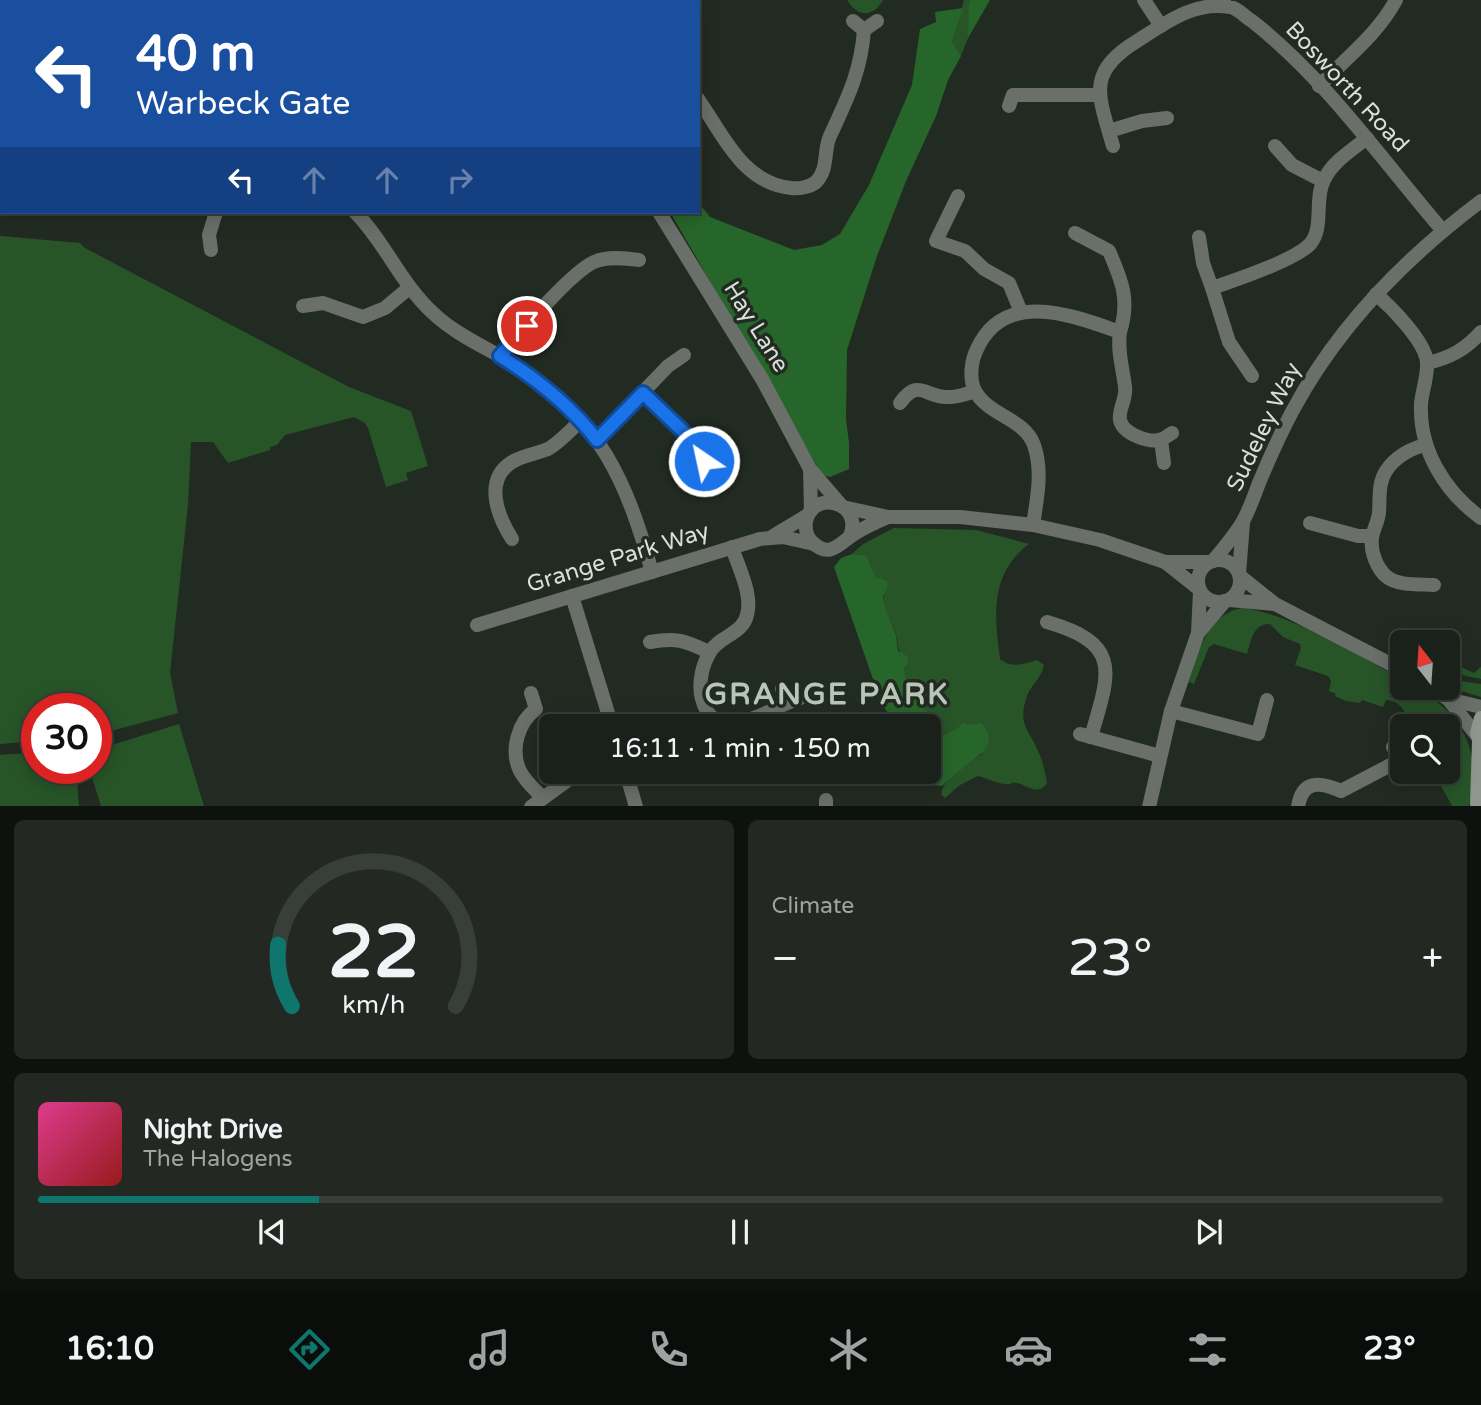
<!DOCTYPE html>
<meta charset="utf-8">
<style>
:root{--surface:#1a201a;--page:#232823;--text:#f1f3f6;--muted:#9fa3a2;--line:#383e39;--accent:#0f766e}
body{margin:0;font-family:"Varela Round",sans-serif;background:var(--page);color:var(--text);height:100vh;display:flex;flex-direction:column;font-size:26px;white-space:nowrap}
*{box-sizing:border-box;margin:0}
p{font-size:23px;color:var(--muted)}
.icon{flex:none;width:38px;height:38px;fill:none;stroke:currentColor;stroke-width:2;stroke-linecap:round;stroke-linejoin:round}
.map{position:relative;height:806px;overflow:hidden}
.side{display:flex;flex-direction:column;gap:14px;padding:14px;background:#0e120e;flex:1}
.side>*{flex:none}
.top-card{position:absolute;left:0px;top:0px;width:700px;height:214px;box-shadow:0 4px 18px #0003,0 0 0 2px var(--line);background:#1a4fa0;color:#fff;overflow:hidden}
.needle{width:46px;rotate:343deg}
.tools{position:absolute;left:1390px;top:630px;display:grid;gap:14px}
.tools a{display:grid;place-items:center;width:70px;height:70px;border-radius:10px;background:var(--surface);box-shadow:0 4px 18px #0003,0 0 0 2px var(--line);font-size:35px}
.speed{position:absolute;left:21px;top:693px;display:flex;gap:14px;font-size:35px;font-weight:700;text-align:center}
.speed>*{display:grid;place-content:center;width:91px;height:91px;border-radius:50%;background:var(--surface);box-shadow:0 4px 18px #0003,0 0 0 2px var(--line);line-height:1}
.speed .limit{border:10px solid #d22;background:#fff;color:#111}
.pin{position:absolute;display:grid;place-items:center;width:60px;height:60px;color:#fff;margin:-30px;border:4px solid #fff;border-radius:50%;box-shadow:0 2px 7px #0007}
.me{position:absolute;width:77px;margin:-38px;rotate:326deg;stroke-linejoin:round;filter:drop-shadow(0 0 5px #0008)}
.turn{display:flex;align-items:center;gap:24px;height:147px;padding:0 21px;font-size:32px}
.turn .icon{width:91px;height:91px;stroke-width:2.5}
.turn b{display:block;font-size:49px;line-height:60px}
.lanes{display:flex;align-items:center;height:66px;padding:0 21px;background:#0003;justify-content:center;gap:35px;direction:ltr}
.lanes .off{opacity:.35}
.big{font-size:52px;font-weight:600;line-height:1.1}
.side .widget{flex:1;display:flex;flex-direction:column;justify-content:center;gap:10px;min-width:0;padding:0 24px;border-radius:10px;background:var(--page)}
.side .dial{align-items:center;gap:0}
.dial svg{height:182px;overflow:visible;fill:none;stroke:var(--line);stroke-width:7;stroke-linecap:round;text-anchor:middle}
.dial text{fill:var(--text);stroke:none}
.song{display:flex;align-items:center;gap:21px}
.cover{width:84px;height:84px;border-radius:10px;background:linear-gradient(135deg,hsl(330 70% 55%),hsl(0 70% 35%))}
.played{height:7px;border-radius:4px;background:linear-gradient(90deg,var(--accent) 20%,var(--line) 20%)}
.keys{display:flex;justify-content:space-around;direction:ltr}
.heat{display:flex;justify-content:space-between;align-items:center;font-size:38px;direction:ltr}
.side .tiles{flex:1;display:grid;gap:14px;grid-template-columns:1fr 1fr}
.widget:last-child{grid-column:span 2}
.trip{position:absolute;left:539px;top:714px;width:402px;height:70px;border-radius:10px;background:var(--surface);box-shadow:0 4px 18px #0003,0 0 0 2px var(--line);font-weight:600;line-height:70px;text-align:center}
.tabs{display:flex;height:112px;justify-content:space-around;align-items:center;background:#0a0d0a;color:var(--muted)}
.tabs .icon{width:49px;height:49px}
.tabs .selected{color:var(--accent)}
.tabs b{font-size:32px;color:var(--text)}
.map>svg:first-child{display:block}
</style>
<div class="map">
<svg width="1481" height="807" viewBox="0 0 1481 807">
<rect width="100%" height="100%" fill="#222b22"/>
<g fill="#275528">
<path d="M847,0h36c-10,18 -26,17 -36,0z"/>
<path d="M964,0h7l-3,38 -7,18 -9,-15z"/>
<path d="M0,236l80,7 5,5 264,139 62,24 17,55 -22,7 2,7 -22,7 -18,-59 -3,-5 -11,-6 -69,18 -8,10 -7,2v3l-42,13 -15,-21h-22l-3,63 -18,168 8,40 -82,22v-26h-59v32l-37,3z"/>
<path d="M894,528l82,2 53,14c-39,29 -35,71 -29,115 12,10 23,5 37,1l7,5c-3,15 -15,21 -18,34 -8,26 3,30 12,52 5,10 7,21 9,32 -9,13 -18,3 -30,0 -9,-2 -2,2 -11,1 -9,0 -19,-6 -28,-8l-18,9 -15,13 -4,-4c3,-18 27,-31 41,-40l-24,-24 -22,6 -7,7 2,-13 -5,-11 1,-9c-8,-7 -15,-12 -16,-23l-4,-4 -3,-15 4,-4c-15,-18 -7,-19 -14,-35 -6,-14 -16,-27 -6,-42l-12,-10 -10,-22 -14,-1 11,-10z"/>
<path d="M1243,608c54,8 111,46 159,71v9c20,0 24,4 39,17 31,27 38,62 28,101h-17c-5,-11 -13,-20 -16,-34h11v-46h-34c-7,-12 -11,-25 -27,-26l-3,7 -21,-7 -2,3 -14,-2 -11,-5 1,-2 -7,-3 2,-10 -3,-5 -33,-11 6,-17 -1,-4 -17,-7 -13,-13c-17,-1 -19,17 -23,30l-33,-10 -5,3 -15,37 -5,-2c9,-29 18,-69 54,-74z"/>
<path d="M1450,662l24,11 7,-6v12l-34,-7v-9z"/>
<path d="M1447,679l34,5v13l-33,-10z"/>
<path d="M179,724l25,82h-103l-12,-38h7v-18z"/>
<path d="M37,752v16h39l3,38h-79v-51z"/>
</g>
<g fill="#27662a">
<path d="M971,0h19l-22,38 1,-35z"/>
<path d="M963,8l-11,33 9,15 -13,24 -12,36 -30,65 -29,75 -30,94 -1,69 3,24v26l-19,8 -8,-2 -152,-263h28v-10l12,15 84,33 28,-5 18,-11 29,-49 43,-100 8,-56 16,-7 -1,-10z"/>
<path d="M852,554l14,1 10,22 11,4 1,6 -5,10 2,11 11,27 2,16 9,5 1,8 -4,4 3,15 4,4c1,11 8,16 16,23l2,16h-30l-17,-21 -48,-138 7,-9z"/>
<path d="M963,723l8,2 10,-2c19,22 -1,31 -17,44 -8,6 -15,12 -22,19l-8,-1 -7,-6 -1,-7h3v-29c10,-11 25,-8 34,-20z"/>
</g>
<g fill="none" stroke-linecap="round" stroke-linejoin="round">
<g stroke="#6a6f69" stroke-width="14">
<path d="M436,0v2"/>
<path d="M615,0l1,2"/>
<path d="M1144,0l17,26"/>
<path d="M227,2l3,-2"/>
<path d="M864,30l13,-9"/>
<path d="M1319,86c27,-28 58,-51 77,-86"/>
<path d="M698,99c25,35 44,84 93,89 8,1 19,-1 25,-6 13,-13 7,-31 14,-46 17,-37 31,-64 34,-106l-11,-9"/>
<path d="M1009,106l4,-11h87"/>
<path d="M1109,131l33,-10 25,-3"/>
<path d="M1113,146c-14,-50 -28,-73 24,-105 29,-18 56,-40 93,-34 8,1 15,10 22,14 74,58 130,139 191,210"/>
<path d="M1275,146l17,19 31,16"/>
<path d="M0,183l2,1"/>
<path d="M958,196l-22,45 29,10 19,18 25,14 12,29"/>
<path d="M355,212c30,30 46,72 78,101 24,23 57,36 85,54 82,52 109,115 134,205"/>
<path d="M1075,233l34,18c13,30 21,49 11,81"/>
<path d="M1199,237l4,26 9,25"/>
<path d="M211,250l-2,-15 7,-23"/>
<path d="M1376,294c15,13 49,47 51,68 1,14 -5,29 -6,42 -2,46 24,88 60,114"/>
<path d="M303,306l20,-3 40,14 22,-9 24,-20"/>
<path d="M500,356c20,-23 70,-83 94,-94 13,-6 31,-4 45,-2"/>
<path d="M1427,363c23,-5 39,-14 54,-31"/>
<path d="M1252,376l-23,-34 -17,-54c21,-7 86,-29 99,-45 13,-17 3,-44 13,-63 8,-18 28,-30 43,-42"/>
<path d="M643,393c26,25 54,45 65,81l21,-6"/>
<path d="M900,403c18,-25 24,-7 46,-6 10,1 20,-3 29,-6"/>
<path d="M597,440l71,-74 16,-11"/>
<path d="M1161,440l3,23"/>
<path d="M1426,445c-15,3 -31,12 -40,26 -8,12 -6,27 -7,42 -1,9 -6,17 -7,25 -2,13 5,31 15,39 11,9 33,7 47,8"/>
<path d="M691,479l17,-5"/>
<path d="M1310,523l48,13h14"/>
<path d="M1033,525c4,-26 10,-54 1,-80 -10,-27 -45,-29 -59,-54 -6,-12 -4,-30 2,-42 28,-61 97,-33 143,-17 -3,19 3,37 5,55 2,12 -7,22 -5,33 3,14 30,24 42,19 4,-1 6,-4 10,-6"/>
<path d="M773,536l35,-21"/>
<path d="M512,539c-14,-22 -29,-59 0,-77 11,-7 24,-8 36,-13 12,-7 23,-19 33,-29"/>
<path d="M732,547c6,20 21,47 15,68 -4,19 -28,21 -37,37 -8,13 -12,32 -8,47 12,44 55,18 81,6 10,-5 21,-8 31,-12"/>
<path d="M1213,561c10,-12 21,-25 29,-38 7,-12 12,-27 17,-40 10,-24 21,-49 34,-73 45,-84 112,-152 188,-209"/>
<path d="M1239,574l4,-51"/>
<path d="M572,596l40,130"/>
<path d="M1047,622c77,22 62,52 44,115"/>
<path d="M477,625l283,-86 23,-2 31,7"/>
<path d="M1199,632l26,-31"/>
<path d="M650,642c27,-5 35,-1 59,10"/>
<path d="M782,689l6,13"/>
<path d="M531,693l5,16c-18,13 -26,41 -16,62 5,10 14,18 22,26"/>
<path d="M1171,711l87,23 9,-34"/>
<path d="M1080,734l80,22"/>
<path d="M626,772l10,35"/>
<path d="M531,807l48,-35"/>
<path d="M826,807v-7"/>
<path d="M1149,807l22,-96 27,-78 2,-42"/>
<path d="M1298,807c4,-28 23,-25 43,-16l59,-31 -7,-13"/>
</g>
<g stroke="#6a6f69" stroke-width="14">
<path d="M507,0l2,2"/>
<path d="M659,212l103,167 48,90 31,36"/>
<path d="M810,469l1,42"/>
<path d="M843,507l45,10h72l73,8 67,15 65,22h45"/>
<path d="M850,536c14,-35 -39,-47 -44,-14 -1,7 1,15 6,20 18,18 29,0 42,-8 11,-7 22,-12 34,-17"/>
<circle cx="1219" cy="581" r="21"/>
<path d="M1165,562l34,27"/>
<path d="M1240,576l35,28 127,66"/>
<path d="M1229,600l45,4"/>
<path d="M1431,688l17,11 33,8"/>
<path d="M1448,699l30,38"/>
</g>
<g stroke="#8e968e" stroke-width="14">
<path d="M1481,718l-4,15 4,12"/>
<path d="M1477,804l2,-63"/>
</g>
</g>
<g fill="none" stroke-linecap="round" stroke-linejoin="round">
<g stroke="#114b97" stroke-width="18">
<path id="route" d="M527,326l-27,30c37,23 70,49 97,84l46,-47 47,45 14,23"/>
</g>
<use href="#route" stroke="#1a73e8" stroke-width="12"/>
</g>
<g text-anchor="middle" dominant-baseline="central" stroke-width="7" stroke-linejoin="round" paint-order="stroke">
<g font-size="23" fill="#d9dfd9" stroke="#222b22">
<text transform="translate(1347 87) rotate(47)">Bosworth Road</text>
<text transform="translate(756 327) rotate(58)">Hay Lane</text>
<text transform="translate(1264 427) rotate(-64)">Sudeley Way</text>
<text transform="translate(618 558) rotate(-17)">Grange Park Way</text>
</g>
<g font-size="30" font-weight="bold" letter-spacing="2" fill="#b8c5b8" stroke="#222b22">
<text x="827" y="694">GRANGE PARK</text>
</g>
</g>
</svg>
<div class="tools">
<a><svg class="needle" viewBox="-14 -14 28 28"><path d="M0-13l5 13h-10z" fill="#e53935"/><path d="M0 13l5-13h-10z" fill="#9fa3a2"/></svg></a>
<a><svg class="icon" aria-label="search" viewBox="0 0 24 24"><circle cx="10" cy="10" r="6"/><path d="M15 15l6 6"/></svg></a>
</div>
<div class="speed"><div class="limit">30</div></div>
<div class="pin" style="left:527px;top:326px;background:#d93025"><svg class="icon" aria-label="arrive" viewBox="0 0 24 24"><path d="M6 21V4h12l-3 4 3 4H6"/></svg></div>
<svg class="me" style="left:704px;top:461px" viewBox="-20 -20 40 40"><circle r="17" fill="#1a73e8" stroke="#fff" stroke-width="3"/><path d="M0-11L8 9 0 5-8 9z" fill="#fff"/></svg>
<div class="trip">16:11 · 1 min · 150 m</div>
<div class="top-card">
<div class="turn"><svg class="icon" aria-label="left" viewBox="0 0 24 24"><path d="M17 20v-9H6M10 6l-5 5 5 5"/></svg><div><b>40 m</b>Warbeck Gate</div></div>
<div class="lanes"><svg class="icon" aria-label="left" viewBox="0 0 24 24"><path d="M17 20v-9H6M10 6l-5 5 5 5"/></svg><svg class="icon off" aria-label="ahead" viewBox="0 0 24 24"><path d="M12 20V5M6 11l6-6 6 6"/></svg><svg class="icon off" aria-label="ahead" viewBox="0 0 24 24"><path d="M12 20V5M6 11l6-6 6 6"/></svg><svg class="icon off" aria-label="right" viewBox="0 0 24 24"><path d="M7 20v-9h11M14 6l5 5-5 5"/></svg></div>
</div>
</div>
<section class="side">
<div class="tiles">
<div class="widget dial"><svg viewBox="0 0 100 80">
<path d="M14 69A42 42 0 1 1 86 69"/>
<path d="M14 69A42 42 0 0 1 8 42" stroke="#0f766e"/>
<text x="50" y="56" font-size="32" font-weight="700">22</text>
<text x="50" y="72" font-size="11">km/h</text>
</svg></div>
<div class="widget"><p>Climate</p>
<div class="heat"><a>−</a><b class="big">23°</b><a>+</a></div>
</div>
<div class="widget">
<div class="song"><i class="cover"></i><div><b>Night Drive</b><p>The Halogens</p></div></div>
<div class="played"></div>
<div class="keys"><svg class="icon" aria-label="previous" viewBox="0 0 24 24"><path d="M18 5L8 12l10 7zM5 5v14"/></svg><svg class="icon" aria-label="pause" viewBox="0 0 24 24"><path d="M8 5v14M16 5v14"/></svg><svg class="icon" aria-label="next" viewBox="0 0 24 24"><path d="M6 5l10 7-10 7zM19 5v14"/></svg></div>
</div>
</div>
</section>
<nav class="tabs">
<b>16:10</b>
<svg class="icon selected" aria-label="directions" viewBox="0 0 24 24"><path d="M12 3l9 9-9 9-9-9zM9 14v-3h6M13 9l2 2-2 2"/></svg>
<svg class="icon" aria-label="music" viewBox="0 0 24 24"><path d="M9 18V5l10-2v13"/><circle cx="6" cy="18" r="3"/><circle cx="16" cy="16" r="3"/></svg>
<svg class="icon" aria-label="phone" viewBox="0 0 24 24"><path d="M5 4h4l2 5-3 2q2 4 5 5l2-3 5 2v4C11 20 4 13 5 4z"/></svg>
<svg class="icon" aria-label="climate" viewBox="0 0 24 24"><path d="M12 3v18M4 7l16 10M4 17L20 7"/></svg>
<svg class="icon" aria-label="car" viewBox="0 0 24 24"><path d="M5 17H2v-5l4-1 3-4h7l3 4 3 1v5h-3M9 17h6M6 11h13"/><circle cx="7" cy="17" r="2"/><circle cx="17" cy="17" r="2"/></svg>
<svg class="icon" aria-label="filters" viewBox="0 0 24 24"><path d="M4 7h16M4 17h16"/><circle cx="9" cy="7" r="2"/><circle cx="15" cy="17" r="2"/></svg>
<b>23°</b>
</nav>
